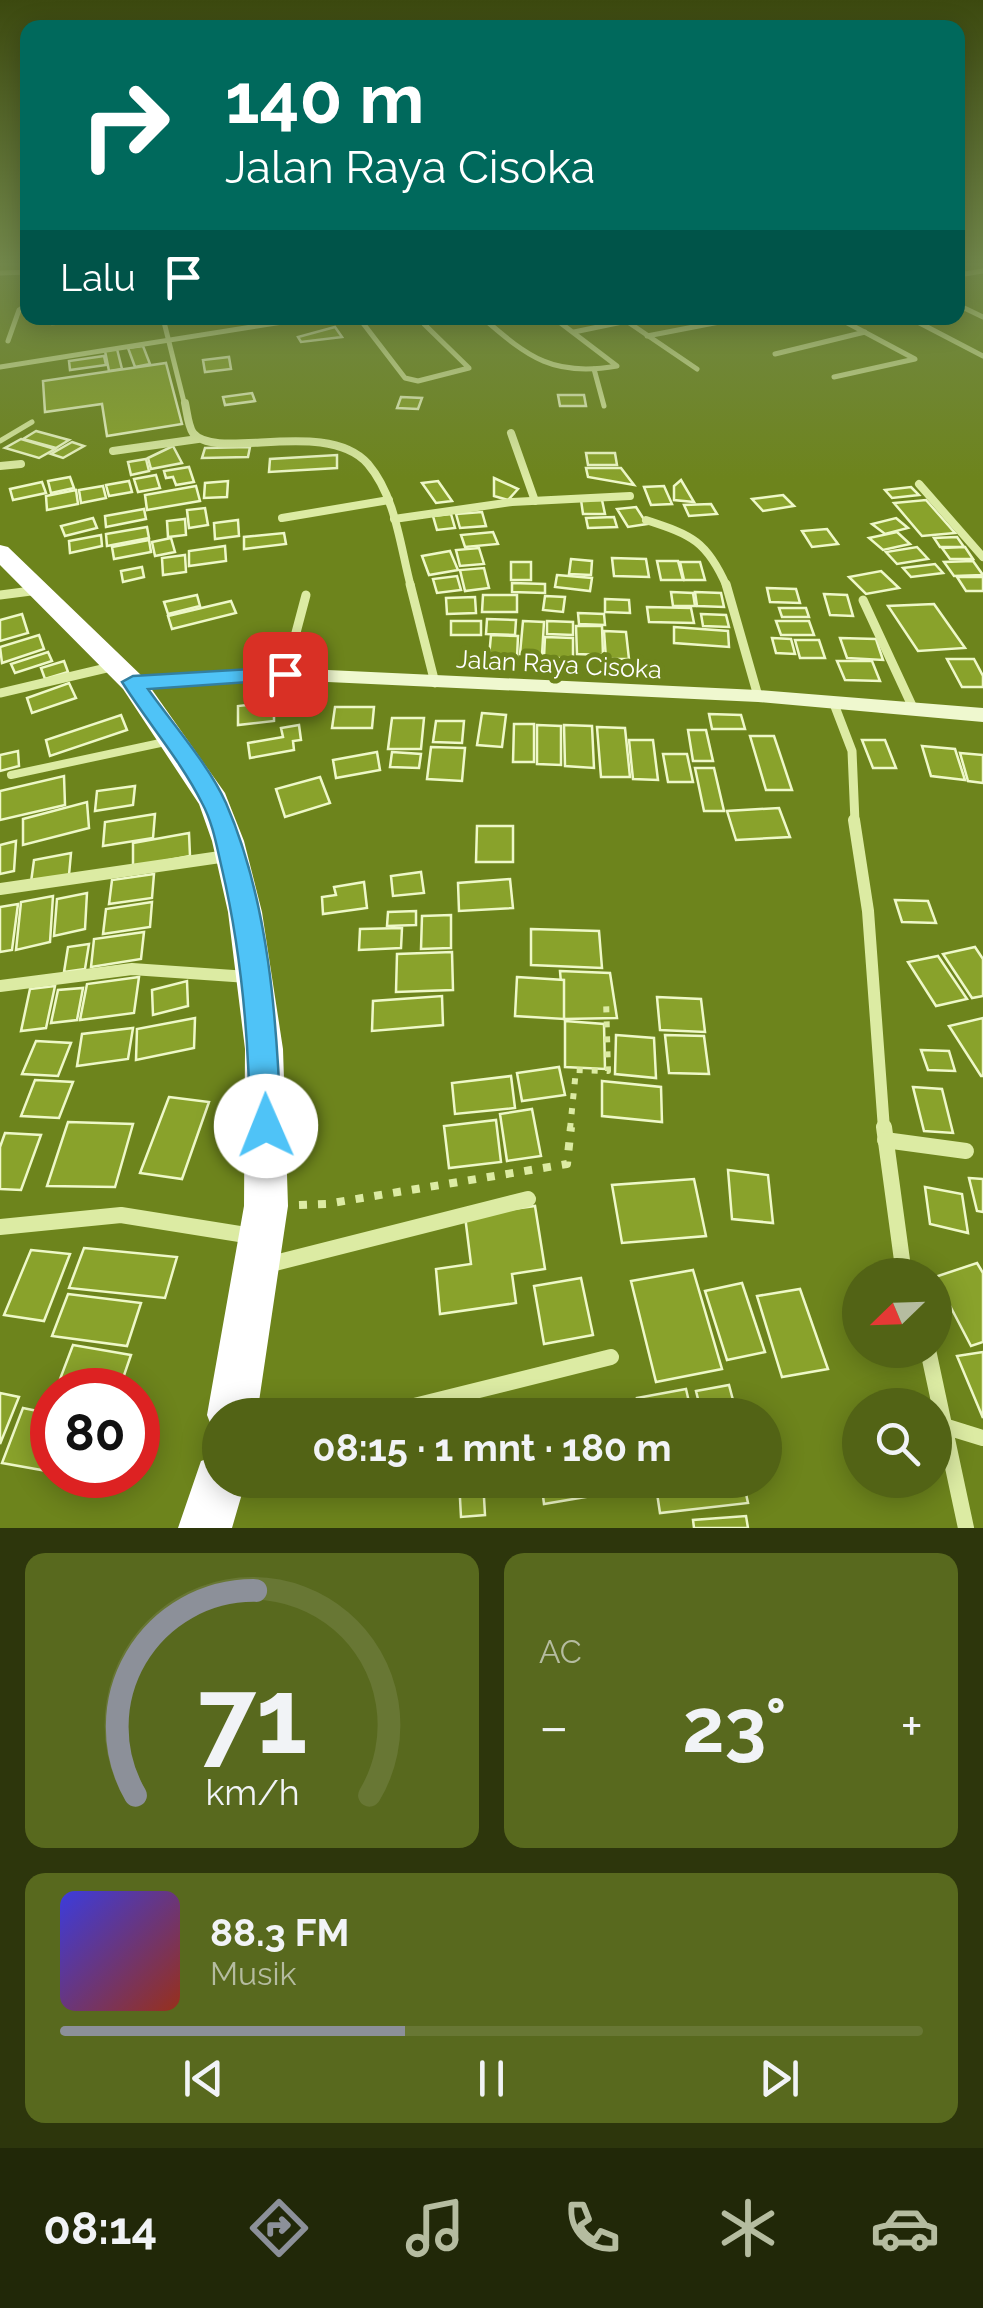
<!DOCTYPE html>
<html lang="id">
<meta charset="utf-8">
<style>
:root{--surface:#526315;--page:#58691e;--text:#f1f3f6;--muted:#b5bca0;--line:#687734;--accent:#8c9099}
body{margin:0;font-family:Raleway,sans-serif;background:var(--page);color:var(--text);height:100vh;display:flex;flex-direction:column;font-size:38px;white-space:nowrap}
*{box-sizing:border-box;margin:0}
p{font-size:32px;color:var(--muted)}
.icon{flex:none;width:55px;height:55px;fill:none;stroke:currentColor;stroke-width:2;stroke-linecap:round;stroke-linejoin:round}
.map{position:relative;height:1528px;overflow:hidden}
.sheet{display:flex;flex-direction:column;gap:25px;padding:25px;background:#2d360c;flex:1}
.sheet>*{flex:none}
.hud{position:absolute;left:20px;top:20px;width:945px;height:305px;border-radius:20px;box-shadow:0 5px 25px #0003;background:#00695c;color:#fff;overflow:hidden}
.needle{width:65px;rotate:247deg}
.controls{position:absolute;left:842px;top:1258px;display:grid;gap:20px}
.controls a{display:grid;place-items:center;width:110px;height:110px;border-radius:50%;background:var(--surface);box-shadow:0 5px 25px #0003;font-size:50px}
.speed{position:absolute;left:30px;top:1368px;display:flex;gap:20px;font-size:50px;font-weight:700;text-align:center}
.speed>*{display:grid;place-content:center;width:130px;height:130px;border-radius:50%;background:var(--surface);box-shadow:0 5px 25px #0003;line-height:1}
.speed .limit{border:15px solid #d22;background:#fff;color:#111}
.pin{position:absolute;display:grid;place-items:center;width:85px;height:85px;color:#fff;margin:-42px;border-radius:20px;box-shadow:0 5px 15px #0006}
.me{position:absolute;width:110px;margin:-55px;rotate:359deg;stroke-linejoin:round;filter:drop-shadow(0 0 8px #0008)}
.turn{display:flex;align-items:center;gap:35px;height:210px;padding:0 40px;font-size:45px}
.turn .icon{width:130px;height:130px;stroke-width:2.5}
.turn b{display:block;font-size:70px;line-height:85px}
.then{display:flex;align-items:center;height:95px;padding:0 40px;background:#0003;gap:20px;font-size:38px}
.big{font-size:75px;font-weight:700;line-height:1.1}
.sheet .widget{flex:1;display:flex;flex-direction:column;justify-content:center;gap:15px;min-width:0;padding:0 35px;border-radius:20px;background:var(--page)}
.sheet .dial{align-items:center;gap:0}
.dial svg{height:260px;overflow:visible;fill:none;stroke:var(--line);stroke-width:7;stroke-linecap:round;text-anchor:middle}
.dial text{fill:var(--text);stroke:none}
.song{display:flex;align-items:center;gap:30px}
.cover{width:120px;height:120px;border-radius:15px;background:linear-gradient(135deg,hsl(240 70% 55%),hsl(10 70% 35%))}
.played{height:10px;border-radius:5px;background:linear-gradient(90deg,var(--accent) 40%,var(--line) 40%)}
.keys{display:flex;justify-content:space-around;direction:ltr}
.heat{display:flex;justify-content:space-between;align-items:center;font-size:55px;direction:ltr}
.sheet .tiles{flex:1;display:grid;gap:25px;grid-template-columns:1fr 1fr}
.widget:last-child{grid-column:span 2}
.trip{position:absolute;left:202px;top:1398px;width:580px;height:100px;border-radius:50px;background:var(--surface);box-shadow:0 5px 25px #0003;font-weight:700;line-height:100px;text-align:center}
.menu{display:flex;height:160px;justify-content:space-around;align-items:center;background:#212808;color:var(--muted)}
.menu .icon{width:70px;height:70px}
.menu .on{color:var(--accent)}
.menu b{font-size:45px;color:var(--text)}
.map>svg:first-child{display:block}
</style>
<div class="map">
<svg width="983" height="1528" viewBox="0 0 983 1528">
<rect width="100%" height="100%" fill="#6d841c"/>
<g fill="#89a22b" stroke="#eef8c8" stroke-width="2.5">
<path d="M55,318h53l-1,3 -54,3z"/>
<path d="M335,327l7,10 -41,5 -3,-5z"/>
<path d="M143,346l7,18 -15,3 -7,-19z"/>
<path d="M117,349l5,20 -13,2 -4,-20z"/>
<path d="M104,356l2,9 -36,5 -1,-9z"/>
<path d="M229,357l2,12 -26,3 -2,-12z"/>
<path d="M166,363l16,61 -75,12 -5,-32 -57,8 -2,-31z"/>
<path d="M252,393l3,8 -30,4 -2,-8z"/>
<path d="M558,395h26l2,11h-26z"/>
<path d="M401,397l21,1 -4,11 -21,-1z"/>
<path d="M36,431l33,9 -13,8 -33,-9z"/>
<path d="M21,439l34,10 -16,9 -34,-10z"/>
<path d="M72,442l12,4 -21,12 -12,-4z"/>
<path d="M173,446l9,17 -31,6 -3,-11z"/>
<path d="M250,447l-2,10 -46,1 3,-10z"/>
<path d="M586,453h29l2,12h-29z"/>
<path d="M337,455v13l-68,4 1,-13z"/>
<path d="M146,459l3,12 -18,4 -3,-13z"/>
<path d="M189,467l5,15 -18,3 -3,-8 -7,1 -2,-7z"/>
<path d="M586,468h35l13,17 -46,-8z"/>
<path d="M156,475l4,13 -22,4 -4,-13z"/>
<path d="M70,477l4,11 -23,5 -3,-12z"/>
<path d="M494,478l24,11 -10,11 -14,-4z"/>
<path d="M681,480l13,22 -20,-2v-14z"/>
<path d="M129,481l3,11 -23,4 -3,-11z"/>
<path d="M228,481l-1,16 -23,1 1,-15z"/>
<path d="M438,481l14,20 -16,2 -14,-20z"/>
<path d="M42,482l4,11 -33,7 -3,-11z"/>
<path d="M103,486l3,12 -25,5 -2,-13z"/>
<path d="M196,486l4,15 -53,9 -2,-15z"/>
<path d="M664,486l8,18 -21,1 -7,-18z"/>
<path d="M911,487l8,8 -27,3 -7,-8z"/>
<path d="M76,490l2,14 -31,6 -1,-14z"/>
<path d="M783,495l11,11 -31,5 -11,-12z"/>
<path d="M581,500h21l3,14h-22z"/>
<path d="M926,500l29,33 -33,3 -28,-33z"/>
<path d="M711,504l6,10 -28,2 -5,-11z"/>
<path d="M636,507l11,17 -19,3 -11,-18z"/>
<path d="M205,508l3,17 -19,3 -2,-18z"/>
<path d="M144,509l2,10 -40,8 -1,-11z"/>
<path d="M482,512l4,14 -26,2 -4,-14z"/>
<path d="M451,514l4,14 -18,2 -4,-14z"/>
<path d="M614,517l3,10 -29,1 -2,-10z"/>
<path d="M93,518l4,10 -32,8 -4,-10z"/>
<path d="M896,518l12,10 -23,6 -13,-10z"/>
<path d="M185,519l1,16 -18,2 -1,-16z"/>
<path d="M238,520l1,16 -24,3 -1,-16z"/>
<path d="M147,527l2,11 -42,8 -1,-12z"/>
<path d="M827,529l11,15 -26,3 -10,-16z"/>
<path d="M493,532l5,12 -33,3 -4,-12z"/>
<path d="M897,532l13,12 -27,6 -14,-12z"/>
<path d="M284,533l2,11 -42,5v-12z"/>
<path d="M101,535l1,11 -32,7 -1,-12z"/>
<path d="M957,537l7,10h-24l-6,-9z"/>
<path d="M171,538l4,14 -20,4 -3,-14z"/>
<path d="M149,540l2,12 -37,7 -2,-12z"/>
<path d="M225,546l1,15 -37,5v-15z"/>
<path d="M917,547l11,12 -31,5 -11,-12z"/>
<path d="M965,547l8,12h-23l-8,-11z"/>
<path d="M479,548l5,16 -24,2 -4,-16z"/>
<path d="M450,551l8,19 -29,5 -7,-19z"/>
<path d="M185,555l1,17 -23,3 -1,-17z"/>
<path d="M612,558l34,1 3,18 -35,-1z"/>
<path d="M571,559l21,2 -1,14 -22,-1z"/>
<path d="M657,561h21l5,19h-22z"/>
<path d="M973,561l10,14 -29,1 -10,-14z"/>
<rect x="511" y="562" width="20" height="18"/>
<path d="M680,562h20l5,18h-21z"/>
<path d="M935,564l8,9 -32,4 -8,-9z"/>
<path d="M142,567l2,10 -21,5 -2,-11z"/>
<path d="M484,568l5,20 -24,3 -5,-21z"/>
<path d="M881,571l18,17 -33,6 -17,-17z"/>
<path d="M557,575l35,3 -2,13 -35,-4z"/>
<path d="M457,576l4,14 -24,3 -4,-14z"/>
<path d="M957,577h26v14h-17z"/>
<path d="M512,583l33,1v9l-33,-1z"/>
<path d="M767,588l29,1 4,14 -30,-1z"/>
<path d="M671,592l22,1 2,13h-22z"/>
<path d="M695,592l26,1 3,14 -27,-1z"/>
<path d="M824,594l23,1 6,21 -23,-1z"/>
<path d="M197,595l3,11 -32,8 -4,-12z"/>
<path d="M483,595h34v17h-35z"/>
<path d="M545,596l20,1 -2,15 -20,-2z"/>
<path d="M475,597l1,16 -29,1 -1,-16z"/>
<path d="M605,599l24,1 1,13 -25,-1z"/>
<path d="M231,601l5,12 -64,16 -4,-13z"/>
<path d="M934,604l31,44 -47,3 -30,-45z"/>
<path d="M647,607l44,1 3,15 -45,-1z"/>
<path d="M779,608h27l3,9h-27z"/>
<path d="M578,613l26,1 1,11 -26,-1z"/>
<path d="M22,614l6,19 -28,8v-21z"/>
<path d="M701,614l25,1 3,12 -26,-1z"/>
<path d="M487,619l29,1 -1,15 -29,-1z"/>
<rect x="451" y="621" width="30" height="14"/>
<path d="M523,621l21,1 -2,33 -22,-1z"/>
<path d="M547,621l26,1v13l-26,-1z"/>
<path d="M776,621h33l5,14h-33z"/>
<path d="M576,626h26l1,29 -26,-1z"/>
<path d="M674,627l54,4 1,16 -55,-4z"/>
<path d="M604,631l22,1 3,27h-23z"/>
<path d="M39,635l5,14 -42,14 -2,-16z"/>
<path d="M491,635l27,1 -1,22 -28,-1z"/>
<path d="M545,637l28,1v21l-29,-2z"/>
<path d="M772,638l19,1 4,15 -19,-1z"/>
<path d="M840,638l36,1 7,21 -36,-2z"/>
<path d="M795,640h24l6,18h-25z"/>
<path d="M48,652l4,9 -37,12 -4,-9z"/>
<path d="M947,659h27l9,17v11h-21z"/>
<path d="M64,661l4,11 -23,7 -4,-11z"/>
<path d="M837,661h35l8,20 -35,-1z"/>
<path d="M69,683l7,15 -44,15 -5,-15z"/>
<path d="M274,702v19l-36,4v-19z"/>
<path d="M335,707h39l-2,21h-40z"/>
<path d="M482,713l24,2 -4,32 -25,-2z"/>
<path d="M709,714l32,1 4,14h-33z"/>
<path d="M121,715l6,15 -77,26 -4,-16z"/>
<path d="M392,718h32l-3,31h-33z"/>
<path d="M436,721h28l-2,22 -29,-1z"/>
<path d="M514,724h20v38h-21z"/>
<path d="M299,725l2,15 -8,1 1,9 -44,8 -2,-15 35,-6 -2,-9z"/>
<path d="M537,725l24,1v39l-24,-1z"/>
<path d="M564,725l28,1 2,42 -29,-2z"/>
<path d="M597,727l28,1 5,49h-29z"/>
<path d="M688,730h18l7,31h-20z"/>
<path d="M750,736h24l18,54h-26z"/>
<path d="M629,740h24l5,40 -25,-1z"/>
<path d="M862,740h23l11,28h-23z"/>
<path d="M922,746l33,3 10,31 -34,-4z"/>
<path d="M431,747l34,1 -3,33 -35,-2z"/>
<path d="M18,751l1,15 -19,5v-16z"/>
<path d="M377,752l3,18 -44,8 -3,-18z"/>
<path d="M392,752l29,2 -2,14 -29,-1z"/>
<path d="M960,753l23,2v28l-15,-2z"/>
<path d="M663,754h24l6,28h-25z"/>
<path d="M695,768h19l10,43h-20z"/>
<path d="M64,776l1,29 -65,15v-29z"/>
<path d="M320,777l10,26 -45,14 -9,-28z"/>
<path d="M135,786l-2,19 -38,6 2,-20z"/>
<path d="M87,802l2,26 -66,17v-26z"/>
<path d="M779,808l11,29 -54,3 -9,-29z"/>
<path d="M155,814l-2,24 -50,8 2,-24z"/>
<path d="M477,826h36v36h-37z"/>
<path d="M189,833l1,23 -57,11v-24z"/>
<path d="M16,841l-2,30 -14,3v-29z"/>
<path d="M71,853l-2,22 -38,7 3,-22z"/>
<path d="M421,872l3,21 -31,3 -2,-20z"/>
<path d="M154,874l-2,24 -43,6 3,-24z"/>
<path d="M510,879l3,29 -54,3 -1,-28z"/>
<path d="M364,882l3,26 -44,6 -1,-17 14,-2 -2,-8z"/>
<path d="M87,893l-2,36 -31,7 3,-37z"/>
<path d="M53,896l-3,46 -34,8 5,-48z"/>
<path d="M895,900l33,1 8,22 -34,-1z"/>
<path d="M152,902l-2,25 -47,7 3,-25z"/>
<path d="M18,904l-6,46 -12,2v-45z"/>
<path d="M416,911v14l-29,1 1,-14z"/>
<path d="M451,915v33l-30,1 1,-33z"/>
<path d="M402,928l-1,20 -42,2 1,-21z"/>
<path d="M531,929l68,2 3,37 -71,-3z"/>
<path d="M144,932l-3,27 -50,8 3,-28z"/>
<path d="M89,944l-4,25 -21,3 4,-25z"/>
<path d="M975,947l8,12v37l-11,2 -29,-44z"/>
<path d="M452,952l1,38 -57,2 1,-38z"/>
<path d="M938,956l29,43 -31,7 -28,-44z"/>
<path d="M560,971l50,2 7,45 -53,1z"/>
<path d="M139,977l-5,36 -54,7 7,-36z"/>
<path d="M517,977l47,3v39l-49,-3z"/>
<path d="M187,981l1,25 -35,9 -1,-25z"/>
<path d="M55,986l-9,42 -25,3 9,-42z"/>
<path d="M83,988l-6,32 -26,3 7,-33z"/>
<path d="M442,996l1,29 -71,6 1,-30z"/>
<path d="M657,997l44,2 4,33 -45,-2z"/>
<path d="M195,1018l-1,30 -58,12 1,-31z"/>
<path d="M983,1018v58h-2l-32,-50z"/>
<path d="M565,1021l39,3 1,45 -40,-2z"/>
<path d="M133,1028l-5,31 -51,7 5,-32z"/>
<path d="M616,1035l38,3 2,40 -41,-4z"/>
<path d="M665,1035l39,1 5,38 -40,-1z"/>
<path d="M36,1041l35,2 -13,33 -36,-2z"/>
<path d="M921,1050l28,1 6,20 -27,-1z"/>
<path d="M559,1067l6,28 -43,6 -5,-28z"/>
<path d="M511,1076l4,32 -60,6 -3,-31z"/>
<path d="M35,1080l38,2 -14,36 -38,-2z"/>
<path d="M602,1081l59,6 1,35 -60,-6z"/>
<path d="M913,1087l29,2 11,44 -29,-2z"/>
<path d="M169,1097l40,5 -27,77 -42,-6z"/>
<path d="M532,1109l9,47 -34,5 -7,-47z"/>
<path d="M496,1120l5,42 -52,6 -5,-42z"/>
<path d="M68,1122l65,2 -18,63 -68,-1z"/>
<path d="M5,1133l36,2 -20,55 -21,-1v-42z"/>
<path d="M728,1170l40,5 5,48 -41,-4z"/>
<path d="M969,1178l14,1v33l-6,-1z"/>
<path d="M694,1179l12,57 -84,7 -10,-58z"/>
<path d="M925,1187l37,7 6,39 -38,-9z"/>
<path d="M535,1206l10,63 -33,5 4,29 -76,11 -4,-45 35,-5 -6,-48z"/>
<path d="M84,1248l93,9 -12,41 -96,-10z"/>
<path d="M31,1250l39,4 -26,67 -40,-6z"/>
<path d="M977,1263l6,10v69l-12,4 -36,-69z"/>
<path d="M693,1270l29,99 -66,13 -25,-101z"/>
<path d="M581,1278l12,57 -49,9 -10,-58z"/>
<path d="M742,1283l23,69 -38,8 -22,-69z"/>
<path d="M800,1289l28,80 -46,8 -25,-81z"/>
<path d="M68,1294l73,9 -14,43 -75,-10z"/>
<path d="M73,1345l58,10 -12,35 -62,-3z"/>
<path d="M983,1352v66l-26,-62z"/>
<path d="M729,1385l8,30h-35l-6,-24z"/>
<path d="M686,1389l6,26h-52l-3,-17z"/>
<path d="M0,1393l19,4 -19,47z"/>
<path d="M23,1408l29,6v43l-5,14 -45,-8z"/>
<path d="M459,1480h24l2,35 -24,2z"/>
<path d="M541,1480h90l2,9 -89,15z"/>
<path d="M655,1480h88l5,23 -88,10z"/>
<path d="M746,1516l2,12h-54l-1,-8z"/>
</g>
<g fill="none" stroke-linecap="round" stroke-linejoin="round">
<path stroke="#dceba3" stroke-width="6" stroke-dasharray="6 9" stroke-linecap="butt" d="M570,1129l6,-59 32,1 -2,-73"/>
<path stroke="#dceba3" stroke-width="8" stroke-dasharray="8 11" stroke-linecap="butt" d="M299,1205l27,-1 241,-40 4,-37"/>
<path stroke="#dceba3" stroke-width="5" d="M0,441l32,-19"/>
<path stroke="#dceba3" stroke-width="8" d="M11,775l154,-33"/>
<g stroke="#dceba3" stroke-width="5">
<path d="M0,273l28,-1"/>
<path d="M958,275l25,-4"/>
<path d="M958,305l25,12"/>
<path d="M163,318l22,88"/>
<path d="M359,318l46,60 13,3 51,-13 -45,-44 19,-6"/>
<path d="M483,318c46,40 71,59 134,48l-63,-48"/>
<path d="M622,318l75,51"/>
<path d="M910,318l73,38"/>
<path d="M574,332l53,-11"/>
<path d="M647,336l93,-18"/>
<path d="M8,341l11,-31 9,-6"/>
<path d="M775,354l90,-22"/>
<path d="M0,367l308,-49"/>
<path d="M594,369l10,37"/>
<path d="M834,377l81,-18 -77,-41"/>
</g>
<g stroke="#dceba3" stroke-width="8">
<path d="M185,403c2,9 3,23 8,30 23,29 134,-16 175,31 28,33 32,82 43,123"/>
<path d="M511,433l24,68"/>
<path d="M113,451l85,-12"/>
<path d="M0,466l21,-2"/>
<path d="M919,484l64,73"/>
<path d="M282,518l107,-18"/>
<path d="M394,519l118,-17 118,-6"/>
<path d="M646,520c46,15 61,21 81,67"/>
</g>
<g stroke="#dceba3" stroke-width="9">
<path d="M410,584l25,99"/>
<path d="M726,584l32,112"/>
<path d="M0,595l39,-5"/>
<path d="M863,600l51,110"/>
<path d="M285,674l21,-79"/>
<path d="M0,693l115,-27"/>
<path d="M834,704l18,47 3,71"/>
</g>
<g stroke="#dceba3" stroke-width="12">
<path d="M854,820l14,91 16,218"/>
<path d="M0,889l227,-33"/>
<path d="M0,986l132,-17 116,8"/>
</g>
<g stroke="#dceba3" stroke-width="16">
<path d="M884,1127l20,148"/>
<path d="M885,1140l81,11"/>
<path d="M0,1227l121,-12 131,21"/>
<path d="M267,1265l261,-66"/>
<path d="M928,1350l38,178"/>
<path d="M378,1415l233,-58"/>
<path d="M947,1427l36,11"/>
</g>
<path fill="#eff8cf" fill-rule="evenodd" d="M285,668l473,22 225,18v14l-225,-20 -473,-22 -152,9 -9,-6 9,-6z"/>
<g fill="#fff" fill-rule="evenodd">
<path d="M0,545l8,2 135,130 82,116 19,48 18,71 21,137 5,157 -31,209h-37v20l-6,-2 -7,-18 37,-209 1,-157 -17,-137 -16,-71 -13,-37 -76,-115 -123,-124z"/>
<path d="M220,1454v26h26l-14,48h-54l23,-67z"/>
</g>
</g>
<linearGradient id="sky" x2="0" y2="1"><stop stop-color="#3c490f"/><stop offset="0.55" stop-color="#72884b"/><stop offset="1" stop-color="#72884b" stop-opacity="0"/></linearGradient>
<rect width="983" height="480" fill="url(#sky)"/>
<path fill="#4fc3f7" stroke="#337fa1" stroke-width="2.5" d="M285,667l8,2 3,5 -3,5 -145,10c24,34 61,76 78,114 43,99 51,217 55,323l-4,12 -11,4 -12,-4 -4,-12c-1,-86 -8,-172 -28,-257 -5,-21 -9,-46 -20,-66 -21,-42 -54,-80 -80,-121l11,-6z"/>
<g text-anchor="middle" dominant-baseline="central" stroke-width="10" stroke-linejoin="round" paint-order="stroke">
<g font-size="25" fill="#fff" stroke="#6d841c">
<text transform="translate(559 664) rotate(3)">Jalan Raya Cisoka</text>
</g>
</g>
</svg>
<div class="controls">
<a><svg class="needle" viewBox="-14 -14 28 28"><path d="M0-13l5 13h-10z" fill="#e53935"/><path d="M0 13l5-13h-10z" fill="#b5bca0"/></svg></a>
<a><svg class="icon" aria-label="search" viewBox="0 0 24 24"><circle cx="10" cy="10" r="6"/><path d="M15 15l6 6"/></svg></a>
</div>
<div class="speed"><div class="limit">80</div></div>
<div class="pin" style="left:285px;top:674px;background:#d93025"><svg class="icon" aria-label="arrive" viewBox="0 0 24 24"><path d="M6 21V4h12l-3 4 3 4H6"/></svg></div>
<svg class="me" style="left:266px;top:1126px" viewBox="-20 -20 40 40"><circle r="19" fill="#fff"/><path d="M0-13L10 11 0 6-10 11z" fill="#4fc3f7"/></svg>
<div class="trip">08:15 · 1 mnt · 180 m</div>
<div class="hud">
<div class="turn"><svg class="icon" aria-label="right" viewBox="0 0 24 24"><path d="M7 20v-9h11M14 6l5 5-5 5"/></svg><div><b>140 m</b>Jalan Raya Cisoka</div></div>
<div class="then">Lalu<svg class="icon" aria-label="arrive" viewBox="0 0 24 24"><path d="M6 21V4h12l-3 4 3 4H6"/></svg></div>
</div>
</div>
<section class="sheet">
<div class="tiles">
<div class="widget dial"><svg viewBox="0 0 100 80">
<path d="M14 69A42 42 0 1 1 86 69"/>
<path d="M14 69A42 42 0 0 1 51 6" stroke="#8c9099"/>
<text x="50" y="56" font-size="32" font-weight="700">71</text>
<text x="50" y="72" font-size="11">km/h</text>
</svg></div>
<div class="widget"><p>AC</p>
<div class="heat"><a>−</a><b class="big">23°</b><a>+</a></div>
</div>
<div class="widget">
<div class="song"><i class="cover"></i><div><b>88.3 FM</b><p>Musik</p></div></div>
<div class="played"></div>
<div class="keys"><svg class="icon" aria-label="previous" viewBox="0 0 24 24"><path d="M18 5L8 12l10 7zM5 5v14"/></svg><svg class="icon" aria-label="pause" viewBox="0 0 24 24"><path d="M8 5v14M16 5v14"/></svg><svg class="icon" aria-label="next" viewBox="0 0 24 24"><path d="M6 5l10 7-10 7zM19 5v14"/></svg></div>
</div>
</div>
</section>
<nav class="menu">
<b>08:14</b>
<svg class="icon on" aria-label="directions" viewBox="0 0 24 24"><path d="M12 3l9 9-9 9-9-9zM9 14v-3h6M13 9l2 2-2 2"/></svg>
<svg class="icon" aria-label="music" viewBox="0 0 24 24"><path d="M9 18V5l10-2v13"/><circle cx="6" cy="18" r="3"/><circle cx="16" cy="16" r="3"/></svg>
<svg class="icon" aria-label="phone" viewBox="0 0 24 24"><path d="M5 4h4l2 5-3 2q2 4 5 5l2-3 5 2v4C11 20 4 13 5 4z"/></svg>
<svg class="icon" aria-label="climate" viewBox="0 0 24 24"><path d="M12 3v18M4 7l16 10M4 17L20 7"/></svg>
<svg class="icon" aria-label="car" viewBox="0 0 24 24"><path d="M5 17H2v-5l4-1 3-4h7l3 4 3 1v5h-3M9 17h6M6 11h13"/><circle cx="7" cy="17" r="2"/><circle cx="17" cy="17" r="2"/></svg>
</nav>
